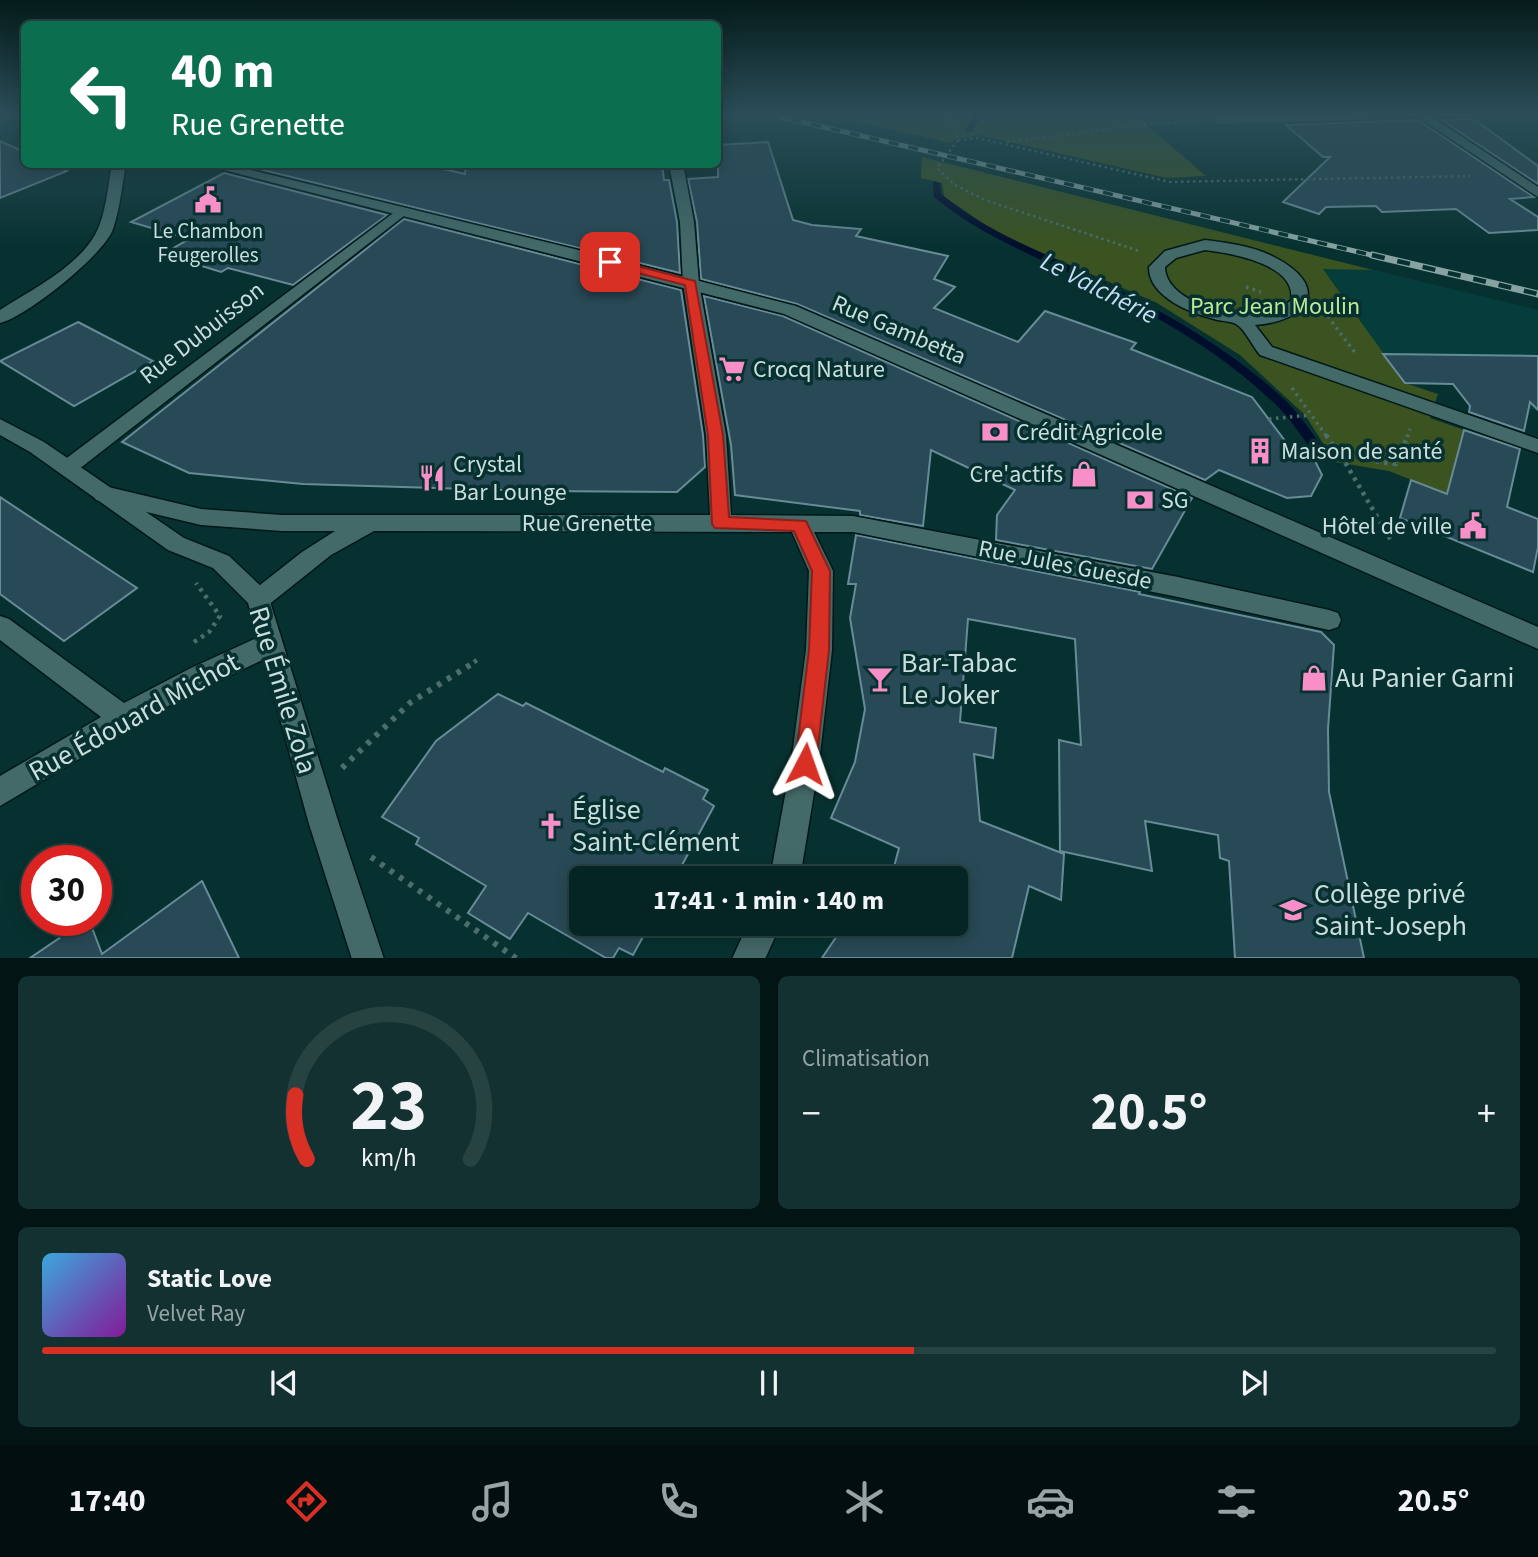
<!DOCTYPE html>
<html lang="fr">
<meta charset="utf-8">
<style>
:root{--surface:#052524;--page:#133131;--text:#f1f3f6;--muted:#97a5a6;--line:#264241;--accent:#d93025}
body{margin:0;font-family:"Source Sans 3",sans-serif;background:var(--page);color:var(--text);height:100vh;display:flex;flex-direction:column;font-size:26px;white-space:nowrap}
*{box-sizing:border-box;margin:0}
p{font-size:23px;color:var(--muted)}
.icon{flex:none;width:38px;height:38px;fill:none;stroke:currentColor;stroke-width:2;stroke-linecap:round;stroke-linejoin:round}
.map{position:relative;height:958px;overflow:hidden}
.panel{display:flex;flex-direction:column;gap:18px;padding:18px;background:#031414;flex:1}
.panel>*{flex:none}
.guide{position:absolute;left:21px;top:21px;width:700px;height:147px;border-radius:10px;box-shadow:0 4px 18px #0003,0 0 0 2px var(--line);background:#0b6e4f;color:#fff;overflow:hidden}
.speed{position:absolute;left:21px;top:845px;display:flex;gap:14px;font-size:35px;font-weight:700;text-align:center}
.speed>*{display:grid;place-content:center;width:91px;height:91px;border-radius:50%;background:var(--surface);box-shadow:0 4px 18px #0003,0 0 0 2px var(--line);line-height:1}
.speed .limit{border:10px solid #d22;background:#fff;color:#111}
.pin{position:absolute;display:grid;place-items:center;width:60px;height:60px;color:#fff;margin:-30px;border-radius:14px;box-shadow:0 4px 10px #0006}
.me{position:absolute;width:77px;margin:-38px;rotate:4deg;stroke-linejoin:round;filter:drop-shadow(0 0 5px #0008)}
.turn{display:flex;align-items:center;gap:24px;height:147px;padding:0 35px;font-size:32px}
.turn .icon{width:91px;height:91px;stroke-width:2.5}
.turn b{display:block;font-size:49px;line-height:60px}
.big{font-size:52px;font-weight:700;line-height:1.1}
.panel .tile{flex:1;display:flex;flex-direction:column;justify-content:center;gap:10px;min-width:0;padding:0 24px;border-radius:10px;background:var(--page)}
.panel .dial{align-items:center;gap:0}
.dial svg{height:182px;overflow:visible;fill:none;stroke:var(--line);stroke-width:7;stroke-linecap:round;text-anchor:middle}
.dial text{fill:var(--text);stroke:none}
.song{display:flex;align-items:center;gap:21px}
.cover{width:84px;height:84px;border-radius:10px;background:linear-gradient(135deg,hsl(200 70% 55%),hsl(290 70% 35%))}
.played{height:7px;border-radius:4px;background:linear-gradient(90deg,var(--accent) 60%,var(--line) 60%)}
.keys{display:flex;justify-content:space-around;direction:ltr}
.heat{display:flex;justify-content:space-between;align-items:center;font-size:38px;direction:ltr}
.panel .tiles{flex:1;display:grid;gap:18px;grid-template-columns:1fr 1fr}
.tile:last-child{grid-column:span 2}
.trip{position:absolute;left:569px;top:866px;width:399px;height:70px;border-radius:10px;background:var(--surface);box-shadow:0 4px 18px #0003,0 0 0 2px var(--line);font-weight:700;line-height:70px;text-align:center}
.menu{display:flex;height:112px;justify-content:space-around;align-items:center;background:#020f0e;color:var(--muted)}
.menu .icon{width:49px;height:49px}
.menu .selected{color:var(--accent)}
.menu b{font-size:32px;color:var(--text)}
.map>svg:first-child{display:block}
</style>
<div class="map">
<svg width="1538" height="959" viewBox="0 0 1538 959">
<rect width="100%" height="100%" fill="#073130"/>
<path fill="#043d3c" d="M1323,268l51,2 164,40v100l-68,-4 -18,-21 -47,-2z"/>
<g fill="#3a5320">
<path d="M831,115h304l71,61 -39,2 -188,-43 -24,4 -4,4z"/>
<path d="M922,157l451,113 -50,-1 82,114 33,11 -8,24 34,12 -17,64 -58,-23 -54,-9 -30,-47 -65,-60 -83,-52 -162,-71 -51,-36 -2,-13 -21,-5z"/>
</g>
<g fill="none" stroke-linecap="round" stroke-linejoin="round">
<g fill="#000d2c" fill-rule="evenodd">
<path d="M974,115h8l-10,17h-6l-1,-2z"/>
<path d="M933,181l7,2 1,11c42,35 91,54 140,77 73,35 147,75 206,131 15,15 27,34 39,51l2,3 -2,3h-8c-13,-17 -24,-36 -39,-51 -58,-58 -132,-98 -206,-133 -48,-23 -97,-43 -139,-78z"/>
</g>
</g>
<g fill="#284956" stroke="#688b98" stroke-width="2">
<path d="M1474,119l64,47v18l-97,-64z"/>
<path d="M1418,120l116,77 -24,2 28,18v13l-49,3 -33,-24 -74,3 -6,-6 -50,1 -7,7 -36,-12 47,-45h-7l-37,-32z"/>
<path d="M0,141l24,11v12h28l15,7 -67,27z"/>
<path d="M768,142l25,78 19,5 49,4 -5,7 92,20 -14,23 21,8 -21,21 84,34 27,-31 91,32 -5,6 121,48 37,49 24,11 9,18 -11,21 -24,2 -68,-28 -14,10 -408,-176 -96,-25 -4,-57 -9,-43 30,-2v-32z"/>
<path d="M239,164l187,1 39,9 1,-10h196l2,16h5l8,42 3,51z"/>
<path d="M224,173l163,42 -94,70 -65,-17 -7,4 -58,-18 26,-15 -58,-17z"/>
<path d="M404,219l277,71 22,145 2,32 -28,25 -138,-1 -236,-7 -114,-11 -67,-31z"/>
<path d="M704,296l79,20 409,182 -40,71 -156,-29 1,-25 18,-25 -84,-40 -8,76 -63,-11v-4l-125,-16 -4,-50z"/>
<path d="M78,322l75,39 -79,45 -74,-45z"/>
<path d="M1383,354l155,2v54l-8,-8 -6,29 -55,-19 1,-6 -17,-22 -48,-1z"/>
<path d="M1464,430l56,19 -13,58 31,12v28l-5,25 -133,-54 11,-38 36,14z"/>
<path d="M0,497l137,91 -73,53 -64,-47z"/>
<path d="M856,535l284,57 -1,2 182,38 13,13 -6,84 1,63 35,166h-129l-6,-97 -9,-3 -2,-23 -73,-14 7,50 -92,-20 -1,-111 22,5 -6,-106 -107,-20 -8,103 36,6 -3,30 -19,-4 6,67 84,33 -3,46 -32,-14 -17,72h-190l23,-34h111v-46h-65l8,-30 -68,-30 24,-56 10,-53 -15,-91 6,-34h-8z"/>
<path d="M498,694l25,12 3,-3 137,69 2,-4 43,22 -5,9 11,7 -39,72h-94v46h69l-17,31 -14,-7 -6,10h-7l-78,-45 -18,26 -42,-26 18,-27 -70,-42 3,-6 -37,-21 54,-76z"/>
<path d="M202,881l37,77h-209l56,-38h3l13,34z"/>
</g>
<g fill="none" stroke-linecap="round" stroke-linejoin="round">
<g stroke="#001817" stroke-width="3">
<path id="pedestrian" d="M1205,240c23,3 48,6 69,17 57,29 36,64 -19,68l17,22 266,92v14l-278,-98c-7,-8 -15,-26 -24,-31 -5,-3 -16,-3 -22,-5 -24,-6 -66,-23 -65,-52l16,-16zM1205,250c25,3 92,14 86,50 -26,30 -126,8 -126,-33l11,-9z"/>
</g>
<g stroke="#001817" stroke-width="3">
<g id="minor">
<path d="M1259,115h125l-6,4 -159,5 -6,-4 6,-4z"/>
<path d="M1415,115h14l109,72v10z"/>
<path d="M112,164h14c-4,21 -6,45 -13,65 -9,26 -87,88 -113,94v-13c32,-21 77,-42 96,-77 10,-19 12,-48 16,-69z"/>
<path d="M669,164h14l11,58 5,61 27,152 5,80 122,1 325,61 151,33 9,3 3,7 -3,7 -9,3 -151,-33 -325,-65h-39l19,39 -1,79 -13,113 -19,115h-30l21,-115 15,-113 3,-79 -17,-39 -418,-1 -43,24 -64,51 -8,3 -8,-3 -4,-7 4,-7 51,-40 33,-21h-53l-81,-6 -105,-25 -3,-6 3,-6 8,-2 97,23 81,6h428l-4,-80 -23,-152 -3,-61z"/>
<path d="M400,208l7,4 -2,3 -331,258 -7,2 -7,-2 -3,-5 3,-5z"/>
<path d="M0,616l9,3 115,84 67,-35 70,-32 9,-3 9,3 3,8 -3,8 -104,50 -175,104v-30l101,-59 -101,-77z"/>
<path d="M748,924h33l-16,35h-33z"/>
</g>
</g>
<g stroke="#001817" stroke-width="3">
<g id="secondary">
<path d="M2,115h22v8l-20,-5z"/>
<path d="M201,164h25l369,90 201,52 742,321v22l-754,-335z"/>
<path d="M0,419l44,23 140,96 45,18 38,36 72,232 45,135h-32l-43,-135 -61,-221 -35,-35 -45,-18 -138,-98 -30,-17z"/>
</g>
</g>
<g stroke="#4b6d6c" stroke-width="2.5" stroke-dasharray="2.5 3.5" stroke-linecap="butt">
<path d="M943,115l9,8 6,17 -21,28 18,17 30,15 154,51"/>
<path d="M958,140l19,-2 193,44 300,-6"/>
<path d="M1007,142l134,-17 56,-4"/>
</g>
<g stroke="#4b6d6c" stroke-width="3.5" stroke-dasharray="2.5 4.5" stroke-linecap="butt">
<path d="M1246,287l15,5"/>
<path d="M1322,313l4,1 30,40"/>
<path d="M1292,388l35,49"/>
<path d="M1269,419l42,-4"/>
<path d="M1407,437l3,-8"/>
</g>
<g stroke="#4b6d6c" stroke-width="4.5" stroke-dasharray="3.5 5" stroke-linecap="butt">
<path d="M1326,435l20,29 46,78"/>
<path d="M1342,457l54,7 12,-29"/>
<path d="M194,642l15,-10 11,-16 -24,-33"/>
<path d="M467,667l10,-7"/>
</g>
<g stroke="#4b6d6c" stroke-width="6" stroke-dasharray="4.5 7" stroke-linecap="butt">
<path d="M342,768l69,-66 59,-37"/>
<path d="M371,857l146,102"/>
</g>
<use href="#pedestrian" fill="#436968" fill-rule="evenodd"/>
<use href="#minor" fill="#436968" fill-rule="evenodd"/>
<use href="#secondary" fill="#436968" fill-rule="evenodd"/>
<g stroke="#86a2a1" stroke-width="5">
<path id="rail-far1" d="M772,115l608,142"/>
</g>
<g stroke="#86a2a1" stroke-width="7">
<path id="rail" d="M1372,255l166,39"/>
</g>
<use href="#rail-far1" stroke="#073130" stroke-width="3.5" stroke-dasharray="10" stroke-linecap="butt"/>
<use href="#rail" stroke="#073130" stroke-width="4.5" stroke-dasharray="13" stroke-linecap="butt"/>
</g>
<linearGradient id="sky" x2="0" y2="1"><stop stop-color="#041b1a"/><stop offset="0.46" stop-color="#2b4e59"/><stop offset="1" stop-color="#2b4e59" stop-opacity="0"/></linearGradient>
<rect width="1538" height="249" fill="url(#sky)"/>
<path fill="#d93025" stroke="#8d1f18" stroke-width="2" d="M610,259l85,22 28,154 6,82 77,4 24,50 -1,79 -13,114 -3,7 -8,3 -7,-3 -3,-7 14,-114 3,-79 -18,-40 -79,-3 -3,-4 -4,-89 -23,-150 -79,-20 -2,-3z"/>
<defs>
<g id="civic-bare" transform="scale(2.1)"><path d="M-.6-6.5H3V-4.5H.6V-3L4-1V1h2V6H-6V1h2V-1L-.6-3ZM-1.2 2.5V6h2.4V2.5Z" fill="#f98fc9" stroke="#073130" stroke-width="2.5" paint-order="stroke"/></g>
<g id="supermarket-bare" transform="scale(2.1)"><path d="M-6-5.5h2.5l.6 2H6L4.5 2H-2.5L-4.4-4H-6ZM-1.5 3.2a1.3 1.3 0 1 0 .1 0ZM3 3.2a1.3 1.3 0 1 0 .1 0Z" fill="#f98fc9" stroke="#073130" stroke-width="2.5" paint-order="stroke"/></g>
<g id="bank-bare" transform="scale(2.1)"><path d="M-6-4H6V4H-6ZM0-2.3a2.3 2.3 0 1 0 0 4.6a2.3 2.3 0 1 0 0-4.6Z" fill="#f98fc9" stroke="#073130" stroke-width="2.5" paint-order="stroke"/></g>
<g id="building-bare" transform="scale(2.1)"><path d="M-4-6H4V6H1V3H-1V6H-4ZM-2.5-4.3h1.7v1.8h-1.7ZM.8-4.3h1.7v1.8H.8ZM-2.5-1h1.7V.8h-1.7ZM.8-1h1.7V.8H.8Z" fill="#f98fc9" stroke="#073130" stroke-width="2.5" paint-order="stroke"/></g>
<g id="shop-bare" transform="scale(2.1)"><path d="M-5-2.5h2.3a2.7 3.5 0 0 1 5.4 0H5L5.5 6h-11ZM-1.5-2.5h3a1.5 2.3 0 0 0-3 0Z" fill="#f98fc9" stroke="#073130" stroke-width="2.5" paint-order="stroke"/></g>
<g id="restaurant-bare" transform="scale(2.1)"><path d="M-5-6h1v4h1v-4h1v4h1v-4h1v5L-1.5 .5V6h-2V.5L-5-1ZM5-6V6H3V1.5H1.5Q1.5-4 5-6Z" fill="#f98fc9" stroke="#073130" stroke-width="2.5" paint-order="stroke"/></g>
<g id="bar-bare" transform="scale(2.1)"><path d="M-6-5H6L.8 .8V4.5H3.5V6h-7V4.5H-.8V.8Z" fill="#f98fc9" stroke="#073130" stroke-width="2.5" paint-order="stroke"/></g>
<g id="church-bare" transform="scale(2.1)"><path d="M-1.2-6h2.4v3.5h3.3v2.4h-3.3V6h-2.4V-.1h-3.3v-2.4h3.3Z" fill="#f98fc9" stroke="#073130" stroke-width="2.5" paint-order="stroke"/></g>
<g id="school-bare" transform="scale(2.1)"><path d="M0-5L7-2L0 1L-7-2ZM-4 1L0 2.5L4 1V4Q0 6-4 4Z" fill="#f98fc9" stroke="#073130" stroke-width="2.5" paint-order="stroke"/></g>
</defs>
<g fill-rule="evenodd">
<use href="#civic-bare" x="208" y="200"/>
<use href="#supermarket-bare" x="732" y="369"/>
<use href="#bank-bare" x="995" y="432"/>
<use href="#building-bare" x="1260" y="451"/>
<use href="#shop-bare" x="1084" y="474"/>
<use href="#restaurant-bare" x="432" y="478"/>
<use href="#bank-bare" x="1140" y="500"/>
<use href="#civic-bare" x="1473" y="526"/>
<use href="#shop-bare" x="1314" y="678"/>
<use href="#bar-bare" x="880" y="679"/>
<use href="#church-bare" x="551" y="826"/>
<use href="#school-bare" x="1293" y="910"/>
</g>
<g text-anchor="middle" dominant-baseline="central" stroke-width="7" stroke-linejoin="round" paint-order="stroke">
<g font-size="21" fill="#c9dedd" stroke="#073130">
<text x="208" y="231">Le Chambon<tspan x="208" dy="24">Feugerolles</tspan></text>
</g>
<g font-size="24" fill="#bde896" stroke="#073130">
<text x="1275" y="306">Parc Jean Moulin</text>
</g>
<g font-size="24" fill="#c9dedd" stroke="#073130">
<text transform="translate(899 330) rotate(23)">Rue Gambetta</text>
<text transform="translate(202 333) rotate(-38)">Rue Dubuisson</text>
<text x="587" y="523">Rue Grenette</text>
<text transform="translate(1065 565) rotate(11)">Rue Jules Guesde</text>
</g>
<g font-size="24" fill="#c9dedd" stroke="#073130" text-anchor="start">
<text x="753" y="369">Crocq Nature</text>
<text x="1016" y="432">Crédit Agricole</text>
<text x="1281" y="451">Maison de santé</text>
<text x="453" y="464">Crystal<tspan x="453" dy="28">Bar Lounge</tspan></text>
<text x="1063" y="474" text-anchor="end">Cre'actifs</text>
<text x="1161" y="500">SG</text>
<text x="1452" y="526" text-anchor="end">Hôtel de ville</text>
</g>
<g font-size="26" font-style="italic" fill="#c7ddfa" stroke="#073130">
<text transform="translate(1099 288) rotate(27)">Le Valchérie</text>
</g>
<g font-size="28" fill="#c9dedd" stroke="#073130" text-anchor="start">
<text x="901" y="663">Bar-Tabac<tspan x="901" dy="32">Le Joker</tspan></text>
<text x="1335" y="678">Au Panier Garni</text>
<text x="572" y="810">Église<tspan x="572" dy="32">Saint-Clément</tspan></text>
<text x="1314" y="894">Collège privé<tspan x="1314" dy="32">Saint-Joseph</tspan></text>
</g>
<g font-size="28" fill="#c9dedd" stroke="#073130">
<text transform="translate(283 690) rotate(73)">Rue Émile Zola</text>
<text transform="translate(134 717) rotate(-29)">Rue Édouard Michot</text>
</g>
</g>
</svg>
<div class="speed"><div class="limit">30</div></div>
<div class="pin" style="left:610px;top:262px;background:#d93025"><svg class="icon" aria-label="arrive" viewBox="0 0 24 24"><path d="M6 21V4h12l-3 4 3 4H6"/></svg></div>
<svg class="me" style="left:805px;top:764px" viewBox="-20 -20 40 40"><path d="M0-17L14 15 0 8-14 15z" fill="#d93025" stroke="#fff" stroke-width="4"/></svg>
<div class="trip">17:41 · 1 min · 140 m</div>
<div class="guide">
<div class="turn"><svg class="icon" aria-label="left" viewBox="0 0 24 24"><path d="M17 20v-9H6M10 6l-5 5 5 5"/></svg><div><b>40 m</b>Rue Grenette</div></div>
</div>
</div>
<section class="panel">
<div class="tiles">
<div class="tile dial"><svg viewBox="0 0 100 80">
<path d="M14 69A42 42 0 1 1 86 69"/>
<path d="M14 69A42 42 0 0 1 9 41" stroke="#d93025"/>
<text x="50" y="56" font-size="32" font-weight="700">23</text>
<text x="50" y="72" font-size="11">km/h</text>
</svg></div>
<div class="tile"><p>Climatisation</p>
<div class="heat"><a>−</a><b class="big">20.5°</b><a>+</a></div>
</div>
<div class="tile">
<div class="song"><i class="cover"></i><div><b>Static Love</b><p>Velvet Ray</p></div></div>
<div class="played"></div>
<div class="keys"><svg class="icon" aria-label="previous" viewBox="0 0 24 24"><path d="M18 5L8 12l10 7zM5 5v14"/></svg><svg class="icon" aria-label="pause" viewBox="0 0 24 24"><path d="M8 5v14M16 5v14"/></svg><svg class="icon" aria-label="next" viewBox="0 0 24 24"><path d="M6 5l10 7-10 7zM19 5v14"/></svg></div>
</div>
</div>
</section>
<nav class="menu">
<b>17:40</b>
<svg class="icon selected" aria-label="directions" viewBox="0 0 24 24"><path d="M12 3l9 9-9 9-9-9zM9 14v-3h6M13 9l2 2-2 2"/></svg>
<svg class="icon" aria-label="music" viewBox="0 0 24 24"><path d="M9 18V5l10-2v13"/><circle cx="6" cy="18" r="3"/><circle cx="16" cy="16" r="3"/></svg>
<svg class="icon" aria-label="phone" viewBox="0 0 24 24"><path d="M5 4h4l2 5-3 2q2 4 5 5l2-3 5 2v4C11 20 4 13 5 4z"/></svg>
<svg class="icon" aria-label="climate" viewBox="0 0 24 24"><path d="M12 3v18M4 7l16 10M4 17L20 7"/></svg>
<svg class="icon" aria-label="car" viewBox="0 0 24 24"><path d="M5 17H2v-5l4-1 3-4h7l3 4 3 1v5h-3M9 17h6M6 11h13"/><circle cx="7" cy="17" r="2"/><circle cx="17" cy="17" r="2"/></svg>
<svg class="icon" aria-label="filters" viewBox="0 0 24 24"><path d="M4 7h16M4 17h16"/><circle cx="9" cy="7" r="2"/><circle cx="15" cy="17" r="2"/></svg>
<b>20.5°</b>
</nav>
